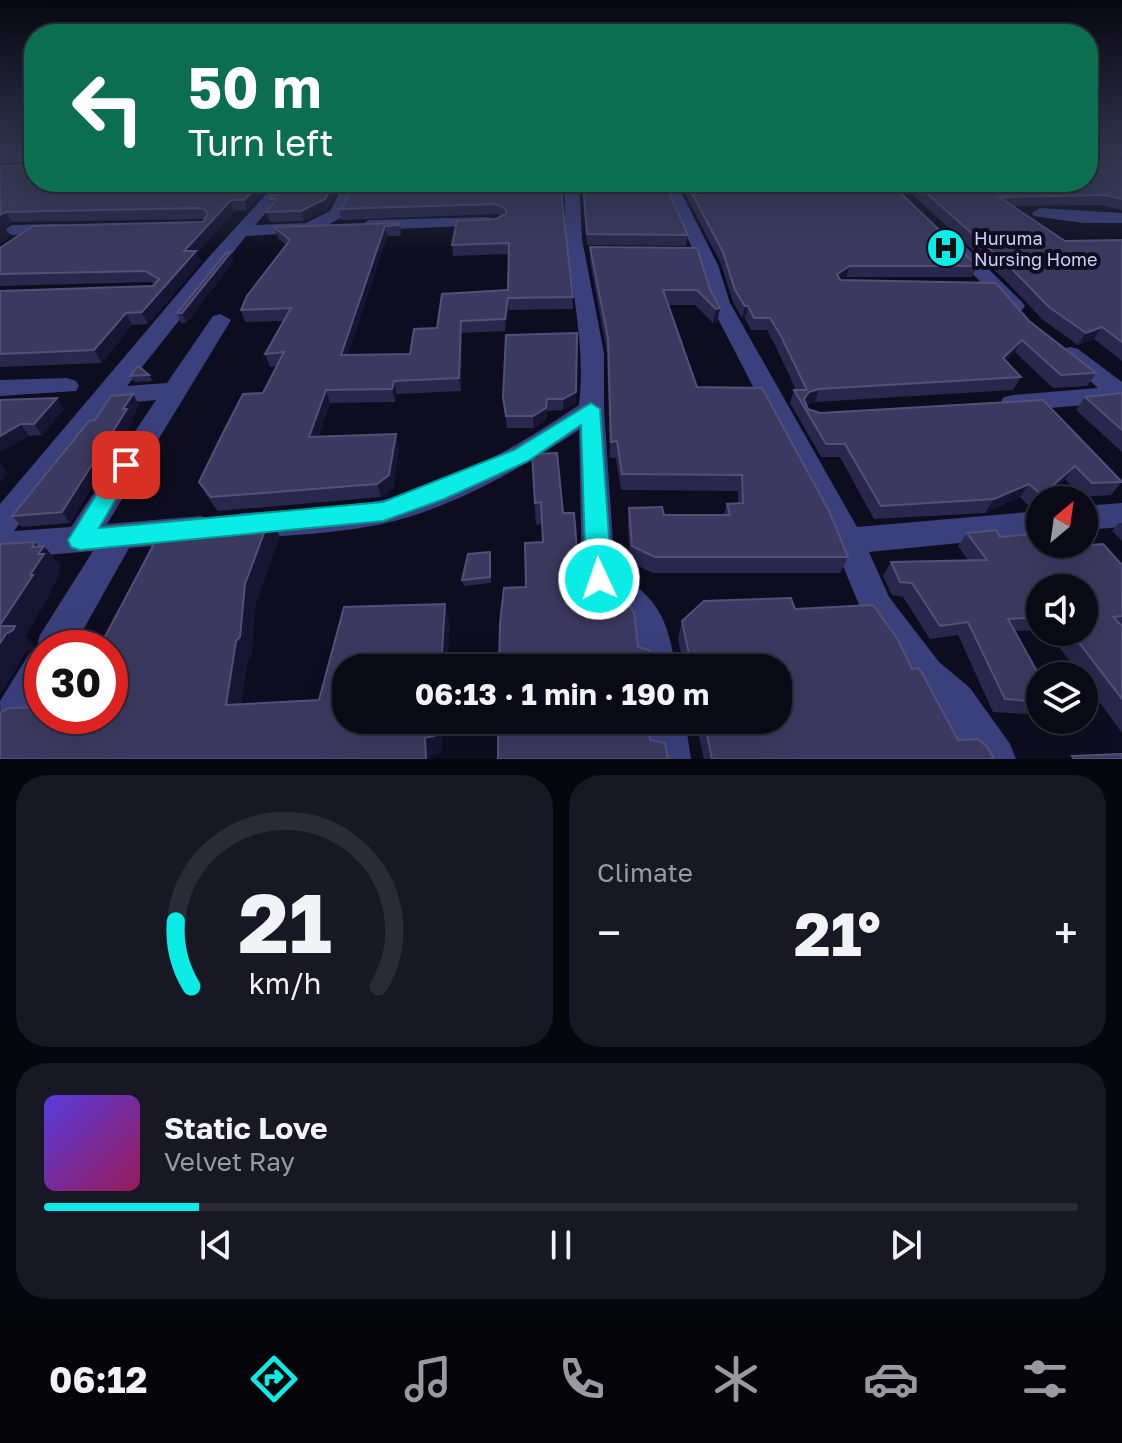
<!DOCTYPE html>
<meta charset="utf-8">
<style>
:root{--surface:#0a0a17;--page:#181824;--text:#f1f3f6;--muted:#999aa1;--line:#2a2b36;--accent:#0bece6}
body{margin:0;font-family:"Golos Text",sans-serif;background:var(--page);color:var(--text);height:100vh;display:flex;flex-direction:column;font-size:30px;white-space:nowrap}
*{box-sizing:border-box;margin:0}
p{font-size:26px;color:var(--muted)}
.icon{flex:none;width:44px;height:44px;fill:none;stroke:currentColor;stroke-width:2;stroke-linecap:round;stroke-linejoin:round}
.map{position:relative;height:759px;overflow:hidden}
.side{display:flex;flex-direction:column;gap:16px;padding:16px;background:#06060d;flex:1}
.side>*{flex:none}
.top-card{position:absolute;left:24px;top:24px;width:1074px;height:168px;border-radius:32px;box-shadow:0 8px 32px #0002,0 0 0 2px var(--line);background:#0b6e4f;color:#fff;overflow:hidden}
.needle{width:52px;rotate:29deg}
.controls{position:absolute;left:1026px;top:486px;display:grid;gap:16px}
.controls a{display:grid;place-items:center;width:72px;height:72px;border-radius:50%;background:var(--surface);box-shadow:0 8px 32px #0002,0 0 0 2px var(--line);font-size:40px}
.speed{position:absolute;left:24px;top:630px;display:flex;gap:16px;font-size:40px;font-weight:700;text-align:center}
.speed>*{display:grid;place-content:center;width:104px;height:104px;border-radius:50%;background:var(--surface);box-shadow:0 8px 32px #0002,0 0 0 2px var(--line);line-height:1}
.speed .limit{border:12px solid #d22;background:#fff;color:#111}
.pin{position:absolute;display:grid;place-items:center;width:68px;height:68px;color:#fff;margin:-34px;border-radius:16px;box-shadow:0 4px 12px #0006}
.me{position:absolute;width:88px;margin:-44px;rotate:357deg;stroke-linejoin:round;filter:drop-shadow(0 0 6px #0008)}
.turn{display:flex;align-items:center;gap:28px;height:168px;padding:0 32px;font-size:36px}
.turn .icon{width:104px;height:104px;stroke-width:2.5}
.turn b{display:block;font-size:56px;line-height:68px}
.big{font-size:60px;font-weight:700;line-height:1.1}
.side .card{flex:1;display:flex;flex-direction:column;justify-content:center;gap:12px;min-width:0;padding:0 28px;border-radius:32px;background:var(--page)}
.side .dial{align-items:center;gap:0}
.dial svg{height:208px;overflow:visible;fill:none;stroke:var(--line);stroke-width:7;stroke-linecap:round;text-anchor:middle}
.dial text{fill:var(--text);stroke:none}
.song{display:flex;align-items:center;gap:24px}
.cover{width:96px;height:96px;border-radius:12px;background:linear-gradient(135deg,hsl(250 70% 55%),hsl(330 70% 35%))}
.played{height:8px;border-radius:4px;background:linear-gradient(90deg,var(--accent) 15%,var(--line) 15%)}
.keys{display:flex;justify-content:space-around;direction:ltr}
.heat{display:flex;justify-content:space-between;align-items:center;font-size:44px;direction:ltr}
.side .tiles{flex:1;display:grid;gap:16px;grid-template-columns:1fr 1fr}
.card:last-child{grid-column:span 2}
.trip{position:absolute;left:332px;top:654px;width:460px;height:80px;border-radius:32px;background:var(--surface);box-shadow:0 8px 32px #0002,0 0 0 2px var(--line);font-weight:700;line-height:80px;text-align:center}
.dock{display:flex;height:128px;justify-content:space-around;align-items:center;background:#040409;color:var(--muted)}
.dock .icon{width:56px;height:56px}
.dock .active{color:var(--accent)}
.dock b{font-size:36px;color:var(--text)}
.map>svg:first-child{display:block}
</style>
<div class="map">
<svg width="1122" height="759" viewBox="0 0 1122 759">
<rect width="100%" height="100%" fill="#0e0d1f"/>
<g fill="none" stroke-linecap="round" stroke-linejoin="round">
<g fill="#3a407c" fill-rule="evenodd">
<path d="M277,182h15l-37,43 51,-2 24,-12 15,-29h14l-17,35 -27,15 -69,4 -119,150 40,-3 46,-67 7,-2 11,6 -124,204 94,-8 11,4 5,9 -5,9 -11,4 -72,6 -56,100h-31c0,32 8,71 -27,85l-14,-6 -1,-26 29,-47 7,-3 4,-16 53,-84 -93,8v-55l208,-246zM156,400l-85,127 -57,4 99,-127z"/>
<path d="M565,182h14l3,57 22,114v56l11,162c44,28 52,47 61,97h-38c-2,-14 -1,-33 -9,-45 -12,-19 -37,-24 -47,-44l-3,-149c-61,40 -126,78 -197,94 -46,10 -94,11 -140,15l-11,-4 -5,-9 5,-9 11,-4c46,-3 94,-4 140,-13 71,-15 137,-55 197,-95 9,-75 -18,-148 -14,-223z"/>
<path d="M662,182h14l42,83 12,38 127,224 183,-16v24l-171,17 20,45 50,65 31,26 40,56 6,15h-46l-28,-43 -29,-28 -48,-69 -32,-77 -123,-239 -10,-38z"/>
<path d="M1040,208l82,5v10h-39l-49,-7 -2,-3z"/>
<path d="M488,217l8,5 -2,3 -125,5 -8,-5 8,-5z"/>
<path d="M58,224l6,1 2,4 -2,4 -52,2 -8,-5 8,-5z"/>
<path d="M954,240l6,1 62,61 3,4 -3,4h-14l-60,-61 -3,-4 3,-4z"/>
<path d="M1070,347l8,2 44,33v20l-109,9 -9,-2 -4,-6 4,-6 9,-2 85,-7 -39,-34 3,-5z"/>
<path d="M67,378l9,3 3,5 -3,5 -76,5v-16z"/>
<path d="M1122,503v24l-38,3v-24z"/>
<path d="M645,720h40l6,39h-42z"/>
</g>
</g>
<g fill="#29274c">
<path d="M0,150h34l240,32 -27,28 -13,1 -37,42 4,9 -53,62 -16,1 -30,38 -102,4v-76l153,-5 1,-2 -3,-2 -151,4v-38l203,-26 2,-3 -193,3 -7,5 5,9 -10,7v-77h29l3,-3v-2l-32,2z"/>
<path d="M1088,150h34v7l-32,-1 1,4 31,1v49l-22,-5 -87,1 52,35 57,-1v121l-28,-22 -16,6 -36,-26 -37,-39 -106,-98h189z"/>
<path d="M284,182l44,27 -24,12 -34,1 -4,-10 5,-7 -1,-6z"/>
<path d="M582,182h82l24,53 -2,11 -99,-1z"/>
<path d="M679,182h210l88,84 -5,11h-126l-5,3 188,41 67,52 -9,13 -34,2 -38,-36 -10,9 16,16 -8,13 -198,12 -9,3 2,4 12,4 223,-13 79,82 -11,13 -30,2 -16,-18 -33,30 -12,-12 -35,16 -111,6 -34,-62h-19l-31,-54 4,-13h2l-19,-41 -10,-19h-16l-6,-12h-3l-9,-16 -12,-38z"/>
<path d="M562,201l11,96v12l-64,1 -4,21 -43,2 -1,58 -64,3 -2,8 -65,1 -12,34 78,-3 3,13 -6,42 -12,8 -163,14 -12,-16 -7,-13 64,-89 14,-27 -7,1 -5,-13 19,-33 -39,1 -4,-12 45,-65 -8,-7 -4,-11 126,-4 1,10 -1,3h-13l-39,119 62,-1 27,-26 71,-38 1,-36 -56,2 -1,-11 49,-28 -4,-3 -156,6 -2,-11 5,-4z"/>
<path d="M590,247l120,42 10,19 -3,15h-4l-18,-18h-27l29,82 151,170 -8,16h-187l-23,-11 -2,-37 1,-17 35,7h60l3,-11 11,-1v-12l-117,-1 -5,-32h-6l-3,-105 -17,-92z"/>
<path d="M234,261l-48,62h-5l-4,-10z"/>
<path d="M506,335l70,68 -13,7 -16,1 -1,9 -13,8h-26l-4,-31z"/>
<path d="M149,375l4,6 -19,1 -4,-6z"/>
<path d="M1122,393v59l-46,-42 9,-13z"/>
<path d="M57,398l7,11 -22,26 -13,1 -29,-36z"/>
<path d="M139,405l-7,12 1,3 -63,103 -48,4 -10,-11 83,-96z"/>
<path d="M532,454l31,59 17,73 58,61 14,21 -126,-81 17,-45 -1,-18 -6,1z"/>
<path d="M1119,523h3v18l-10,-10z"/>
<path d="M967,533l122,12 33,20v168l-38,-52v-5h-3l-33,-44h36l-44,-44v42l-25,1 25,46v38l-47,-3 -35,-77 -28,4 -27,-42 -11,-2 -9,-19 8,-14 77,-2 -10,-14z"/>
<path d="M490,552l1,31 -27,3 -2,-6z"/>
<path d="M795,609l117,60 46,71 36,19h-290l-9,-39h83v-52h-94l-6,-30 4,-17z"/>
</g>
<g fill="#171532">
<path d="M262,182h12l-27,28 -3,-10z"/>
<path d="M335,182h8l-15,27 -24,12 -3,-10z"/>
<path d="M231,200l3,11 -37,42 4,9 -53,62 -6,-12 42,-61z"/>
<path d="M6,212l6,10 -7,5 5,9 -10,7v-28z"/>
<path d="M385,226l2,10 -43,132 -3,-13z"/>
<path d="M231,252l3,9 -48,62 -4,-10z"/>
<path d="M850,266l-4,11 -13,8 4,-11z"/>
<path d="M508,298l1,12 -4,21v-12z"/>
<path d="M745,306h3l-3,12h-3z"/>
<path d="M720,308l-3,15h-4l3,-14z"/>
<path d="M126,313l6,12 -30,38 -8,-13z"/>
<path d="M461,321l1,12 -1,58 -2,-13z"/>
<path d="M1102,327l-8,12 -16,6 8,-12z"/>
<path d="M1022,340l-7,12 -19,19 7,-13z"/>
<path d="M394,381l3,13 -2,8 -3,-13z"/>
<path d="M819,389l-4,13 -10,3 -1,-6 5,-7z"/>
<path d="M326,390l4,13 -16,47 -5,-13z"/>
<path d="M576,392v11l-13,7v-11z"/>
<path d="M133,394l6,11 -7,12 1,3 -63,103 -8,-11z"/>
<path d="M57,398l7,11 -22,26 -8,-11z"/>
<path d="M547,399l-1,21 -13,8v-12z"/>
<path d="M21,424l8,12 -29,16v-16z"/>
<path d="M396,434l3,13 -6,42 -12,8 -4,-13z"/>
<path d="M0,463l8,10 -8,10z"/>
<path d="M1075,466l-10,13 -25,21 -8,9 10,-14z"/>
<path d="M1029,484l-9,13 -35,16 9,-14z"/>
<path d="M270,517l10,20 -24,67 -4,51 -4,5 -9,62 -13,-17 19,-121z"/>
<path d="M35,542l6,7 3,-3 17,20 -3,4 3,3 -12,19 2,2 -26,42 9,9 -1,4 -7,3 -26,43v-70l30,-50 2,-28z"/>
<path d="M445,604l5,19 -3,45h-6z"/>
<path d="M438,720h6l-2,32 -11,3v4h-5l-1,-21z"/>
</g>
<g fill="#3b395f" stroke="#525078" stroke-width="2">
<path d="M0,150h34v32h228l-18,18h-13l-47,51h12l-54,61 -16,1 -32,37 -94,4v-63l153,-5 6,-7 -14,-8 -145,3v-26l33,-22 170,-4 5,-8 -4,-5 -7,-1 -191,4 -6,3v-49h29l3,-3 -3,-11 -29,1z"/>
<path d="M1088,150h2l1,10 31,1v38l-16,-4 -107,2 66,44 57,-1v102l-20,-15 -16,6 -37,-26 -38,-39 -97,-86h174z"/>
<path d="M284,182h51l-10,17 -24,12 -35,1 10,-13h-6z"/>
<path d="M355,182h207v18l11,97 -65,1 -3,21 -44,2 -2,57 -65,3 -2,8 -66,1 -17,47 87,-3 -7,41 -12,9 -166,13 -12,-15 22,-45 22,-43 20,-1 21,-41 -19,2 26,-46 -50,2 6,-14 43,-56 -16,-13 126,-4 -1,2 -14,1 -44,129 69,-1 4,-25 23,-1 5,-34 66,-4 1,-47 -57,2 5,-24 39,-2 10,-5v-5l-10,-5 -157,5 5,-4z"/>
<path d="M583,182h81l24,53 -101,-1z"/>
<path d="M686,182h203l88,84h-127l-13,8 3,6 156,3 33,38 67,52 -35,2 -39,-35 -19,18 18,19 -202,12 -10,3 -5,7 4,10 12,4 223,-13 79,82 -30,1 -17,-17 -33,29 -13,-11 -35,15 -113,7 -36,-62h-19l-32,-54h13l-26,-54 -11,-18h-16l-6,-12h-3l-10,-16 -12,-38z"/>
<path d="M590,247l107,1 13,41 10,19 -4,1 -19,-19h-34l34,97 65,1 67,123 19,46h-193l-23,-11 -3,-38 33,-1 2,8h66l-3,-11 16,-1 -1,-28 -120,-1 -5,-33 -6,1 -3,-104z"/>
<path d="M231,252l-49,61h-5l49,-60z"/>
<path d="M577,333l-1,59 -13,7h-16l-1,9 -13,8h-27l-3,-19 3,-62z"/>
<path d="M138,366l11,9 -19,1z"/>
<path d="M1121,393h1v37l-37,-33z"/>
<path d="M133,394l-10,15h4l-65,103 -50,4 77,-95 6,-1 16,-24z"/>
<path d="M57,398l-23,26h-13l-21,12v-36z"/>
<path d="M557,453l6,60h11l6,73 29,-1 15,12 10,16 4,34 11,3 3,18h-153l1,-45 4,-35 22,-1 -1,-44 18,-1 -2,-40 -6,1 -3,-49z"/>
<path d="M270,517l-25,67 -5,53 -4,4 -10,64 93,-5 25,-93 101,-3 -4,64h-95v52h92l-1,15 -12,3 1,21h-426v-46l9,-5 33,-1v9h68v-68h-11l57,-108 23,-15z"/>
<path d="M996,530l4,7 40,-4v11h44v-5l5,6 14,-1 19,21v51l-9,1 9,9v73l-51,-67h13v-44h-44v29l-32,2 32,58v25l-35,-3 -37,-77 -28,4 -28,-43 -12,-1 -9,-20 96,-2 -20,-27z"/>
<path d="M35,542l-3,5 12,-1 -6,8h6l-14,21h3l-33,50v-81z"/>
<path d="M490,552v25l-28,3 6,-26z"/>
<path d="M791,598l4,11 78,-4 24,33 15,31 6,-1 4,5 36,67 20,-1 10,9 6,11h-282l-8,-39h74v-52h-86l-10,-47 22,-20z"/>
<path d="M0,626h15l-2,4 -7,4 -6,9z"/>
<path d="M498,720h150l2,20 15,3 3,16h-170z"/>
<path d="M1122,754v5h-48l-2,-3z"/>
</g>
<linearGradient id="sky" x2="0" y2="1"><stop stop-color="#080711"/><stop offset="0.59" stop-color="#30354d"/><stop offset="1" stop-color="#30354d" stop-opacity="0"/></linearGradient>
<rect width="1122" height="256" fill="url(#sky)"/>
<path fill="#0bece6" stroke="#079996" stroke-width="2" d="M591,403l9,6 12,170 -4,8 -9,3 -9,-3 -4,-8 -5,-154 -53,36 -84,38 -61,22 -303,29 -9,-3 -3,-7 50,-80h15l3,5 -37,63 284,-26 131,-52z"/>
<defs>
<g id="hospital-disc" transform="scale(2)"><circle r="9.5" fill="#0bece6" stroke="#0e0d1f"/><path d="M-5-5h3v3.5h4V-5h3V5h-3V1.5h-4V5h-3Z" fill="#111"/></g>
</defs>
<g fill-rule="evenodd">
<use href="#hospital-disc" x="946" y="248"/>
</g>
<g text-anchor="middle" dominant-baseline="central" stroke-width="8" stroke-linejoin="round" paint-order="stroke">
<g font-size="18" fill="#cecefd" stroke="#0e0d1f" text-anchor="start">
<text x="974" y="238">Huruma<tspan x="974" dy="21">Nursing Home</tspan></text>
</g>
</g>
</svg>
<div class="controls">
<a><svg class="needle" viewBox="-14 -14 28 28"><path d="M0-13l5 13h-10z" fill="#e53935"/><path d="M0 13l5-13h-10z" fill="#999aa1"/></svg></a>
<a><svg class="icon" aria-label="sound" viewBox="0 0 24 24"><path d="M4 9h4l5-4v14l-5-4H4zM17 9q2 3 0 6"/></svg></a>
<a><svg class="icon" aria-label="layers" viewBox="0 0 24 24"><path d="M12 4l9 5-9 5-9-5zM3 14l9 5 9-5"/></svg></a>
</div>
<div class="speed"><div class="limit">30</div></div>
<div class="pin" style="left:126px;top:465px;background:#d93025"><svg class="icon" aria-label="arrive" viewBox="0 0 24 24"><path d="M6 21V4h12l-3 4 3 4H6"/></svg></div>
<svg class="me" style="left:599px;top:579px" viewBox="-20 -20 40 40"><circle r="17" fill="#0bece6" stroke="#fff" stroke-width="3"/><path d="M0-11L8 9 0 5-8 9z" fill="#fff"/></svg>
<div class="trip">06:13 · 1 min · 190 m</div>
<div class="top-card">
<div class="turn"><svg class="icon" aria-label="left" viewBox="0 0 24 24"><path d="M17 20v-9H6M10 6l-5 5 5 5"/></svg><div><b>50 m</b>Turn left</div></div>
</div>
</div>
<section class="side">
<div class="tiles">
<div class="card dial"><svg viewBox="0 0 100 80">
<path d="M14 69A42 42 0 1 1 86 69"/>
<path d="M14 69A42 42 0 0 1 8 44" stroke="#0bece6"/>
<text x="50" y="56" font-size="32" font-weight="700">21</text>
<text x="50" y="72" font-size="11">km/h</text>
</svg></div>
<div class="card"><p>Climate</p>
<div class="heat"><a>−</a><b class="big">21°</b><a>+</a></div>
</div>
<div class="card">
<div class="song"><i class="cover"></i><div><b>Static Love</b><p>Velvet Ray</p></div></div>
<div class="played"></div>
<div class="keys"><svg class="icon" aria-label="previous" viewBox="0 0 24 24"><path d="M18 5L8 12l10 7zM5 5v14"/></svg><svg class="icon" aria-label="pause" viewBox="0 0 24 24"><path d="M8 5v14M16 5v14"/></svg><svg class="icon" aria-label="next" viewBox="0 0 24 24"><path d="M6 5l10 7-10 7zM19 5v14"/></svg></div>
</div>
</div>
</section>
<nav class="dock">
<b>06:12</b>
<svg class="icon active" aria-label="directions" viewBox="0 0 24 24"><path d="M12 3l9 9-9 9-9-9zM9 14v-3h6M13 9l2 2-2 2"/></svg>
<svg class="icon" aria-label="music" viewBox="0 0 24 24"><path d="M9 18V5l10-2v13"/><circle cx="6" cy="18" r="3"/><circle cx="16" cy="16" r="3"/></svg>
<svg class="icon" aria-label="phone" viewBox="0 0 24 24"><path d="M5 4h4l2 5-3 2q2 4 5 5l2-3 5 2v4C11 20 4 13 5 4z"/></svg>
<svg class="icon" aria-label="climate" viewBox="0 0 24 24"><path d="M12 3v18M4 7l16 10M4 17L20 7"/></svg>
<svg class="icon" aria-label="car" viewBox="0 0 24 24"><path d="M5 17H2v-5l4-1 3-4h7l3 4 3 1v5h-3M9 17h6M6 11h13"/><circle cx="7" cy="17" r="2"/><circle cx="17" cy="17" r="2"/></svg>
<svg class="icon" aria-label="filters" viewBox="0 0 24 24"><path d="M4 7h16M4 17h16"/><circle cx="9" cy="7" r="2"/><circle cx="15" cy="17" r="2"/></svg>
</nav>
